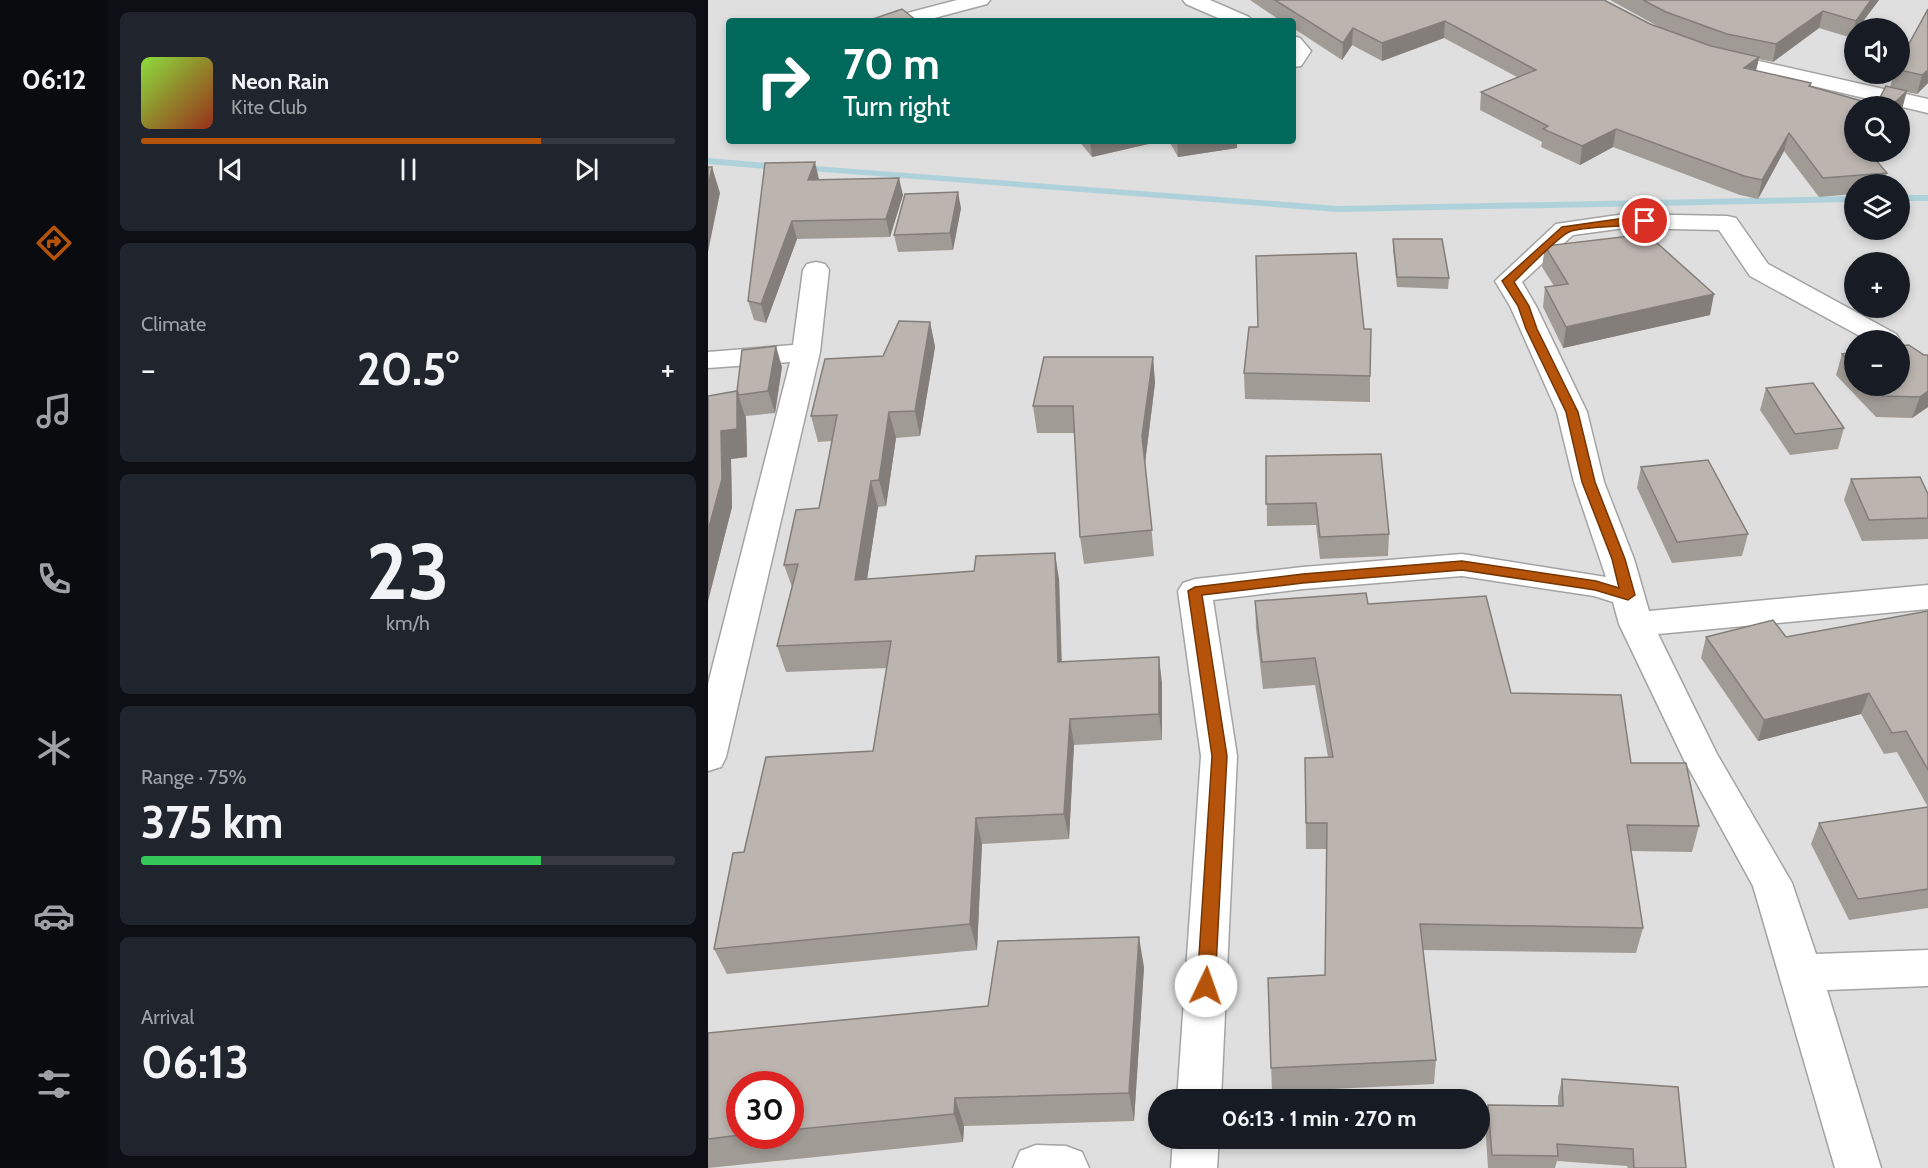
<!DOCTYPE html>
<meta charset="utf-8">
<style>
:root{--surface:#171b24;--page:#20242c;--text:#f1f3f6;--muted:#9ea1a6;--line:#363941;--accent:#b45309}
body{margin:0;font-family:Cabin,sans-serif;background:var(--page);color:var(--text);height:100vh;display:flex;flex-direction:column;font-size:22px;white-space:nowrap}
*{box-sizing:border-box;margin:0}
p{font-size:20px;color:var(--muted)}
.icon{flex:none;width:33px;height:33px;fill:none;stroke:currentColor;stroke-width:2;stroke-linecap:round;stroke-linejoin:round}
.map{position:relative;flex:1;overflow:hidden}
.side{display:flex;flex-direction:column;gap:12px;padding:12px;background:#0d0f14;width:600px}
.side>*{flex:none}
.hud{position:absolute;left:18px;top:18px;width:570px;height:126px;border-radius:6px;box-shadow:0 3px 9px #0003;background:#00695c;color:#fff;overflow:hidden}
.fabs{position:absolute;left:1136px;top:18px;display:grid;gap:12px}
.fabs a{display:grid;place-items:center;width:66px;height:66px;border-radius:50%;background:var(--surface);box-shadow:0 3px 9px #0003;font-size:30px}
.speed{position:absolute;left:18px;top:1071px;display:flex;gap:12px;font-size:30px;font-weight:700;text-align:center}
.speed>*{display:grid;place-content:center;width:78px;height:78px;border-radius:50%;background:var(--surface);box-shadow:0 3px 9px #0003;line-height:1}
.speed .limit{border:9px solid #d22;background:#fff;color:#111}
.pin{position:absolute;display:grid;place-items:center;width:51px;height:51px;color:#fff;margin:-26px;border:3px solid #fff;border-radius:50%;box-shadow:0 2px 6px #0007}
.me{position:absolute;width:66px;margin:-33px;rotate:3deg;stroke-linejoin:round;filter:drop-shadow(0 0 4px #0008)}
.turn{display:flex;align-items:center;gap:21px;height:126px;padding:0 18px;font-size:27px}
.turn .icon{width:78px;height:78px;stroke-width:2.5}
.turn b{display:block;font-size:42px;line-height:51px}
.big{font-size:45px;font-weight:700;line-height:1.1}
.side .tile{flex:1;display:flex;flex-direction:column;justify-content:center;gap:9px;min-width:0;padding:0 21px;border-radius:9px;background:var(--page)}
.side .dial{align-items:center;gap:0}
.dial b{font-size:78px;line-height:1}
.song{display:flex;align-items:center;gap:18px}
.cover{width:72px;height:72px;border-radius:9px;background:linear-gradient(135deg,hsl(90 70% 55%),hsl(10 70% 35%))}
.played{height:6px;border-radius:3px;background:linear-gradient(90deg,var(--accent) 75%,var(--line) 75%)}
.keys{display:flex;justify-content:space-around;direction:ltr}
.heat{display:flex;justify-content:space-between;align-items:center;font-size:33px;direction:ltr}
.charge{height:9px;border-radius:4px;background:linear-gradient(90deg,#34c759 75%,var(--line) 0)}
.trip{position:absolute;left:440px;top:1089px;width:342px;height:60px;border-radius:30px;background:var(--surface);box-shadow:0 3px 9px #0003;font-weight:700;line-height:60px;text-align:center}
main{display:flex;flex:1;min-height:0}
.tab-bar{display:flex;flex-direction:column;width:108px;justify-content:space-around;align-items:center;background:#090b0e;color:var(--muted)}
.tab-bar .icon{width:42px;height:42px}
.tab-bar .on{color:var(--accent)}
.tab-bar b{font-size:27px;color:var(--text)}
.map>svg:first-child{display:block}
</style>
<main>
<nav class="tab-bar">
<b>06:12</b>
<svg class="icon on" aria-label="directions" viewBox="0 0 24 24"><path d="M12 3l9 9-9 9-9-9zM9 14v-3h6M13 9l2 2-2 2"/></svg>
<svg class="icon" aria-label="music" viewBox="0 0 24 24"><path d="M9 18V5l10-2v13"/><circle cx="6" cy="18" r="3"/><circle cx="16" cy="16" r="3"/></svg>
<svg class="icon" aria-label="phone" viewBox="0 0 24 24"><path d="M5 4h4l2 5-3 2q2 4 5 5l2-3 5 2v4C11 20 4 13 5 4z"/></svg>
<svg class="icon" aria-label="climate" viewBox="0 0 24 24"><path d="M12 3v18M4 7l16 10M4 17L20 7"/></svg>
<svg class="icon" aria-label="car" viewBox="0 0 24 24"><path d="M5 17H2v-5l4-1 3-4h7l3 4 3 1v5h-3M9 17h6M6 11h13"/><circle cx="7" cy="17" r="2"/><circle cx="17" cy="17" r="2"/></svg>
<svg class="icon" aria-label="filters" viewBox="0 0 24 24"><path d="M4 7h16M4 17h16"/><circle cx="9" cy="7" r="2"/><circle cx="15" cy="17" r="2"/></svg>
</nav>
<section class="side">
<div class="tile">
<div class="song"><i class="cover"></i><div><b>Neon Rain</b><p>Kite Club</p></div></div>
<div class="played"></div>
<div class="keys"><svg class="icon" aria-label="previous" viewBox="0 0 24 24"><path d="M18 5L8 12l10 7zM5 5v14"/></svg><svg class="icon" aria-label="pause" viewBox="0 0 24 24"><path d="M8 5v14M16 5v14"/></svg><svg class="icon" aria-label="next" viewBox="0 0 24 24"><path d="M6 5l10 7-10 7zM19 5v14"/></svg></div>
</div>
<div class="tile"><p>Climate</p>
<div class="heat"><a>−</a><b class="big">20.5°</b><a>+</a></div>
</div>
<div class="tile dial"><b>23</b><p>km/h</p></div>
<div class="tile"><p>Range · 75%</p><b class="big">375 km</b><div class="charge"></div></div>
<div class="tile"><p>Arrival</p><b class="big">06:13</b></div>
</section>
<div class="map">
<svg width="1220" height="1168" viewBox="0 0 1220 1168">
<rect width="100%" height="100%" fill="#f1eeea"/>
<path fill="#e0dfdf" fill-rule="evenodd" d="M0,0h1220v1168h-1220zM21,21h564v120h-564zM1146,28h45v46h-45zM1146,106h45v46h-45zM1146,184h45v46h-45zM1146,262h45v46h-45zM1146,340h45v46h-45zM32,1084h50v52h-50zM450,1100h321v38h-321z"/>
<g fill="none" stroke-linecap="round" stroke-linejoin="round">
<g fill="#afd2da" fill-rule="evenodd">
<path d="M0,158l72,6 4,3 -4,3 -72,-6z"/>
<path d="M93,165l537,41 516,-10v6l-516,10 -540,-42v-4z"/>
<rect x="1191" y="195" width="29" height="6"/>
</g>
<g stroke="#a3a3a3" stroke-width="3">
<g id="minor">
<path d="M249,0h33l-3,4 -64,17h-34l3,-4z"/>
<path d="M475,0h27l39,17 3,4h-27l-39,-17z"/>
<path d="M585,36l7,2 11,13 -10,15 -8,1z"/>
<path d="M1006,51l214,48v14l-221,-52 -4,-4 4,-4z"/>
<path d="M917,214l102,2 9,2 32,46 128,70 4,6h-33l-117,-64 -31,-46 -94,-2 -52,7 -51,47 14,24 51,106 17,70 30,77 15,52 279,-26v24l-270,25 59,120 75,129 24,71 112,-4v36l-101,4 54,178h-46l-82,-282 -69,-126 -65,-136 -6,-22 -19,-6 -132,-20 -159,13 -90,11 24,156 -16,344h-44l24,-344 -23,-165 5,-8 12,-4 108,-12 159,-13 144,23 -32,-95 -17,-70 -47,-106 -15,-25 61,-57z"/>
<path d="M108,262l9,2 4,6 -9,82 -94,405 -5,10 -13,4v-87l82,-322 -82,6v-16l85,-7 10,-75 4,-6z"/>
<path d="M465,1138h46l-2,30h-46z"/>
<path d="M328,1145l30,1 16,6 7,16h-76l7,-17z"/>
</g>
</g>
<use href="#minor" fill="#fff" fill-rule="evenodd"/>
</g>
<g fill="#a19b96" fill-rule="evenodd">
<path d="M542,0h354l46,24 11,4 -51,-28h269l-21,28h-4v7l-2,3 -33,-10 -46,34 -14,-3 -3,12 55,12v3l65,19 14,-18 4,-13h5v-12l29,-53v74l-11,11 -11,-2 -4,17 -3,3v-6l-45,46 33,21 -3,11h-30v10l-35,3 -35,-46 -26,48 -18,-4 -127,-48 -33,18 -39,-18 1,-5 -62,-32 1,-18 36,-15 -73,-39 -62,23 -30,-16 -10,15 -49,-32v-7h-12z"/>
<path d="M371,141h78v1l-65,15z"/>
<path d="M461,141h68v7l-59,9z"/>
<path d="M57,163l54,16 84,16 -13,42 -93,2 -31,84 -12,-3 -6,-19z"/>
<path d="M253,208l-8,42 -55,2 -4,-17z"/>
<path d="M685,239l56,39 -1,11 -51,-2 -4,-37z"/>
<path d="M837,246l165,69 -147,33 -20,-41 2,-20 9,-1 -12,-19z"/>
<path d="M222,322l5,25 -15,89 -24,2 -10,68 -8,1 -11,72h192l3,83 100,21v57l-88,5 -5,94 -87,5 -5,106 -250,24 -13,-25 30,-97 129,-101 14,-83 -101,4 -9,-26 15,-59 -8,-22 35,-57 13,-67 -14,1 -7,-26 72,-60z"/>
<path d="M656,329l6,47v26l-125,-3 -1,-26z"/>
<path d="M1191,346l29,61 -16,11 -36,-1 -40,-42 6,-21 12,-2v34h45z"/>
<path d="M445,357l2,26 -10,80 9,93 -70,8 -4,-27 -5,-104h-38l-4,-27z"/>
<path d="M74,367l-7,46 -29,3v3l1,38 -16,2 1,48 -24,94v-205l29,-5z"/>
<path d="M1058,388l78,40 -6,21 -48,6 -30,-45z"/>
<path d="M558,456l123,78 -1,22 -68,3 -4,-34 -49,1z"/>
<path d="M933,467l107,67 -6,22 -70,7 -35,-75z"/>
<path d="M1143,479l77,15v45l-66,2 -18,-41z"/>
<path d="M547,601l113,3 143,89 120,70 68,63 -7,26 -61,-1 12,77 -7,25 -213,-3 13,110 -2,24 -162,8 -4,-114 57,-3 2,-126h-21l-1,-91 23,-1 -13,-72 -52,4 -7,-61z"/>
<path d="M1220,611v297l-79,12 -38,-76 8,-21 109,-16 -31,-55 -13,2 -23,-40 -103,27 -57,-83 5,-21h80z"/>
<path d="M436,967l-10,154 -170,5 -1,16 -255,26v-135l280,-27zM82,1084v52h-50z"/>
<path d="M854,1079l124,89h-58l-1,-2 -70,-5 -2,7h-67l-3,-45 3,-18h70v-8z"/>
</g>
<g fill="#837e7a">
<path d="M1163,0h8l-21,28h-4l2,-7z"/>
<path d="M1115,11l-4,17 -46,34 3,-18z"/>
<path d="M737,21l-1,17 -62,23v-18z"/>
<path d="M645,28l-1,17 -10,15 1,-17z"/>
<path d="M1051,57l-4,17 -11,-6z"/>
<path d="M1220,70v13l-11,11 5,-19z"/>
<path d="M1199,91l-5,18 -3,3v-6h-8z"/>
<path d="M908,129l-3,18 -33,18 2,-19z"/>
<path d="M1081,133l-5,18 -26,48 4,-19z"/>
<path d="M382,141h67v1l-65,15z"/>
<path d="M469,141h60v7l-59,9z"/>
<path d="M107,162l4,17 -11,1z"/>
<path d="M4,167l8,26 -12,59v-65z"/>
<path d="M191,178l4,17 -13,42 -4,-18z"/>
<path d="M250,192l3,16 -8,42 -3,-17z"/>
<path d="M84,221l5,18 -31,84 -5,-19z"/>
<path d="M1006,294l-4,21 -147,33 3,-21z"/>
<path d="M222,322l5,25 -15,89 -5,-25z"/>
<path d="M68,346l6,21 -7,46 -7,-22z"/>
<path d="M445,357l2,26 -10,80 9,93 -12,-120z"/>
<path d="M29,391l9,28 1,38 -16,2 1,48 -24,94v-70l13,-100z"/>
<path d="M1220,391v16l-16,11 8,-21z"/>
<path d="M181,412l7,26 -10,68 -7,-26z"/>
<path d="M163,481l7,26 -15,99 -8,-26z"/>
<path d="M347,553l4,26 3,109 -4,-26z"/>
<path d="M451,657l3,26v57l-3,-26z"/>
<path d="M1161,693l-8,21 -103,27 6,-21z"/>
<path d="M362,719l4,26 -5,94 -5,-25z"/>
<path d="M268,818l6,26 -5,106 -7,-26z"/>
<path d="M431,937l5,30 -10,154 -5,-28z"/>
<path d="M247,1098l9,28 -1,16 -9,-28z"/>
</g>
<g fill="#bbb4af" stroke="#837e7a" stroke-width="1.5">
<path d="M567,0h329l46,24 61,22 48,11 -15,11 67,15 -2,3 67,19 10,-19 21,5 -16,15h-37v46h15l18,21 -64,5 -34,-45 -27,47 -18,-4 -128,-47 -34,17 -39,-17 5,-3 -67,-34 55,-22 -91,-49 -63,22 -29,-15 -10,15z"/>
<path d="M935,0h228l-15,21 -33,-10 -47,33 -49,-10 -61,-22z"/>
<path d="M194,9l15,12h-50z"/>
<path d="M1220,9v61l-6,5 -23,-5v-8z"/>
<path d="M107,162l-7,18 91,-2 -13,41 -94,2 -31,83 -13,-3 17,-138z"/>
<path d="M0,167h4l-4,20z"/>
<path d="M250,192l-8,41 -56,2 11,-41z"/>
<path d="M939,234l67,60 -148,33 -21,-40 23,-3 -23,-38z"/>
<path d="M685,239h49l7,39 -52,-1z"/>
<path d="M648,253l8,76h7l-1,47 -126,-3 5,-46h9l-2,-71z"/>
<path d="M191,321l31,1 -15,89 -26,1 -10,68 -8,1 -16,99 119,-9 2,-15 79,-3 3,109 101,-5v57l-89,5 -6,95 -88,4 -6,106 -256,25 19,-96 11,-1 22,-95 107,-6 18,-110 -114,5 21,-82 -14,1 12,-55 23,-2 18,-93 -26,1 14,-57 58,-3z"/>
<path d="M1201,345l15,10h4v36l-8,6 -37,-1 -10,-10h26v-40z"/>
<path d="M68,346l-8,45 -29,4 -2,-4 5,-41z"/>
<path d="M1146,352v14l-12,-12z"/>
<path d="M336,357h109l-11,79 10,94 -72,7 -7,-131h-40z"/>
<path d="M1105,383l31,45 -49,6 -29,-46z"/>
<path d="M29,391v38l-16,2 1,48 -14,52v-135z"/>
<path d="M673,454l8,80 -69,3 -4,-34 -50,1v-48z"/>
<path d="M1000,460l40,74 -71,8 -36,-75z"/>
<path d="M1212,477l8,17v24l-59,2 -18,-41z"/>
<path d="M658,593l2,11 118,-8 25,97 110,2 10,68h55l13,63 -72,-1 16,103 -223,-4 16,136 -165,8 -3,-90 57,-3 2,-152h-21l-1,-65 28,-1 -18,-99 -53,4 -7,-61z"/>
<path d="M1220,611v159l-22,-39 -14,2 -23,-40 -105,27 -58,-83 67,-17 13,17z"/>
<path d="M1220,807v82l-70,10 -39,-76z"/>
<path d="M431,937l-10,156 -174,5 -1,16 -164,16v-46h-50v51l-32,4v-106l280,-27 10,-65z"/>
<path d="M854,1079l116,8 8,81h-52l-1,-19 -76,-5 1,12 -66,-1 -4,-50 75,1z"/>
</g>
<path fill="#b45309" stroke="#753606" stroke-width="1.5" d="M917,218h20l5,3c-8,7 -66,4 -81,11 -11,5 -45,40 -55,50l15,24 8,23 41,83 17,70 30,77 10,36 -7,5 -33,-10 -133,-20 -159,13 -101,12 25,161 -12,230 -3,5 -6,3 -6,-3 -3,-5 15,-230 -24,-165 7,-4 108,-13 159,-13 134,20 23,7 -7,-29 -30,-77 -16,-70 -40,-83 -8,-23 -16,-25 60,-54z"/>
</svg>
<div class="fabs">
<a><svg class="icon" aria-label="sound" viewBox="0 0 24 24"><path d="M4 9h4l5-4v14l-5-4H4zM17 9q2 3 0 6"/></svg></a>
<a><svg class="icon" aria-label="search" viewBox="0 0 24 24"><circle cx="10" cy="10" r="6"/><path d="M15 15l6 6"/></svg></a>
<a><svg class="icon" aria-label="layers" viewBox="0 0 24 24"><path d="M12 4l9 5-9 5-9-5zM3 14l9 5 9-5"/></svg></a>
<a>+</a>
<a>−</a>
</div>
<div class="speed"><div class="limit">30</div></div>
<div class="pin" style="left:937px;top:221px;background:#d93025"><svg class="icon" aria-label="arrive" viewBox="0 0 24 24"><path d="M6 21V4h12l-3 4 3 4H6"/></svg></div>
<svg class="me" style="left:498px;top:986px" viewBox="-20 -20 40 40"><circle r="19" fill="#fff"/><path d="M0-13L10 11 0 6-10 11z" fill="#b45309"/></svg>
<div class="trip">06:13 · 1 min · 270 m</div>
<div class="hud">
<div class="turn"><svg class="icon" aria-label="right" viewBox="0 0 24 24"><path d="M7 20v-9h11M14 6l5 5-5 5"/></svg><div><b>70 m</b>Turn right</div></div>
</div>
</div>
</main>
